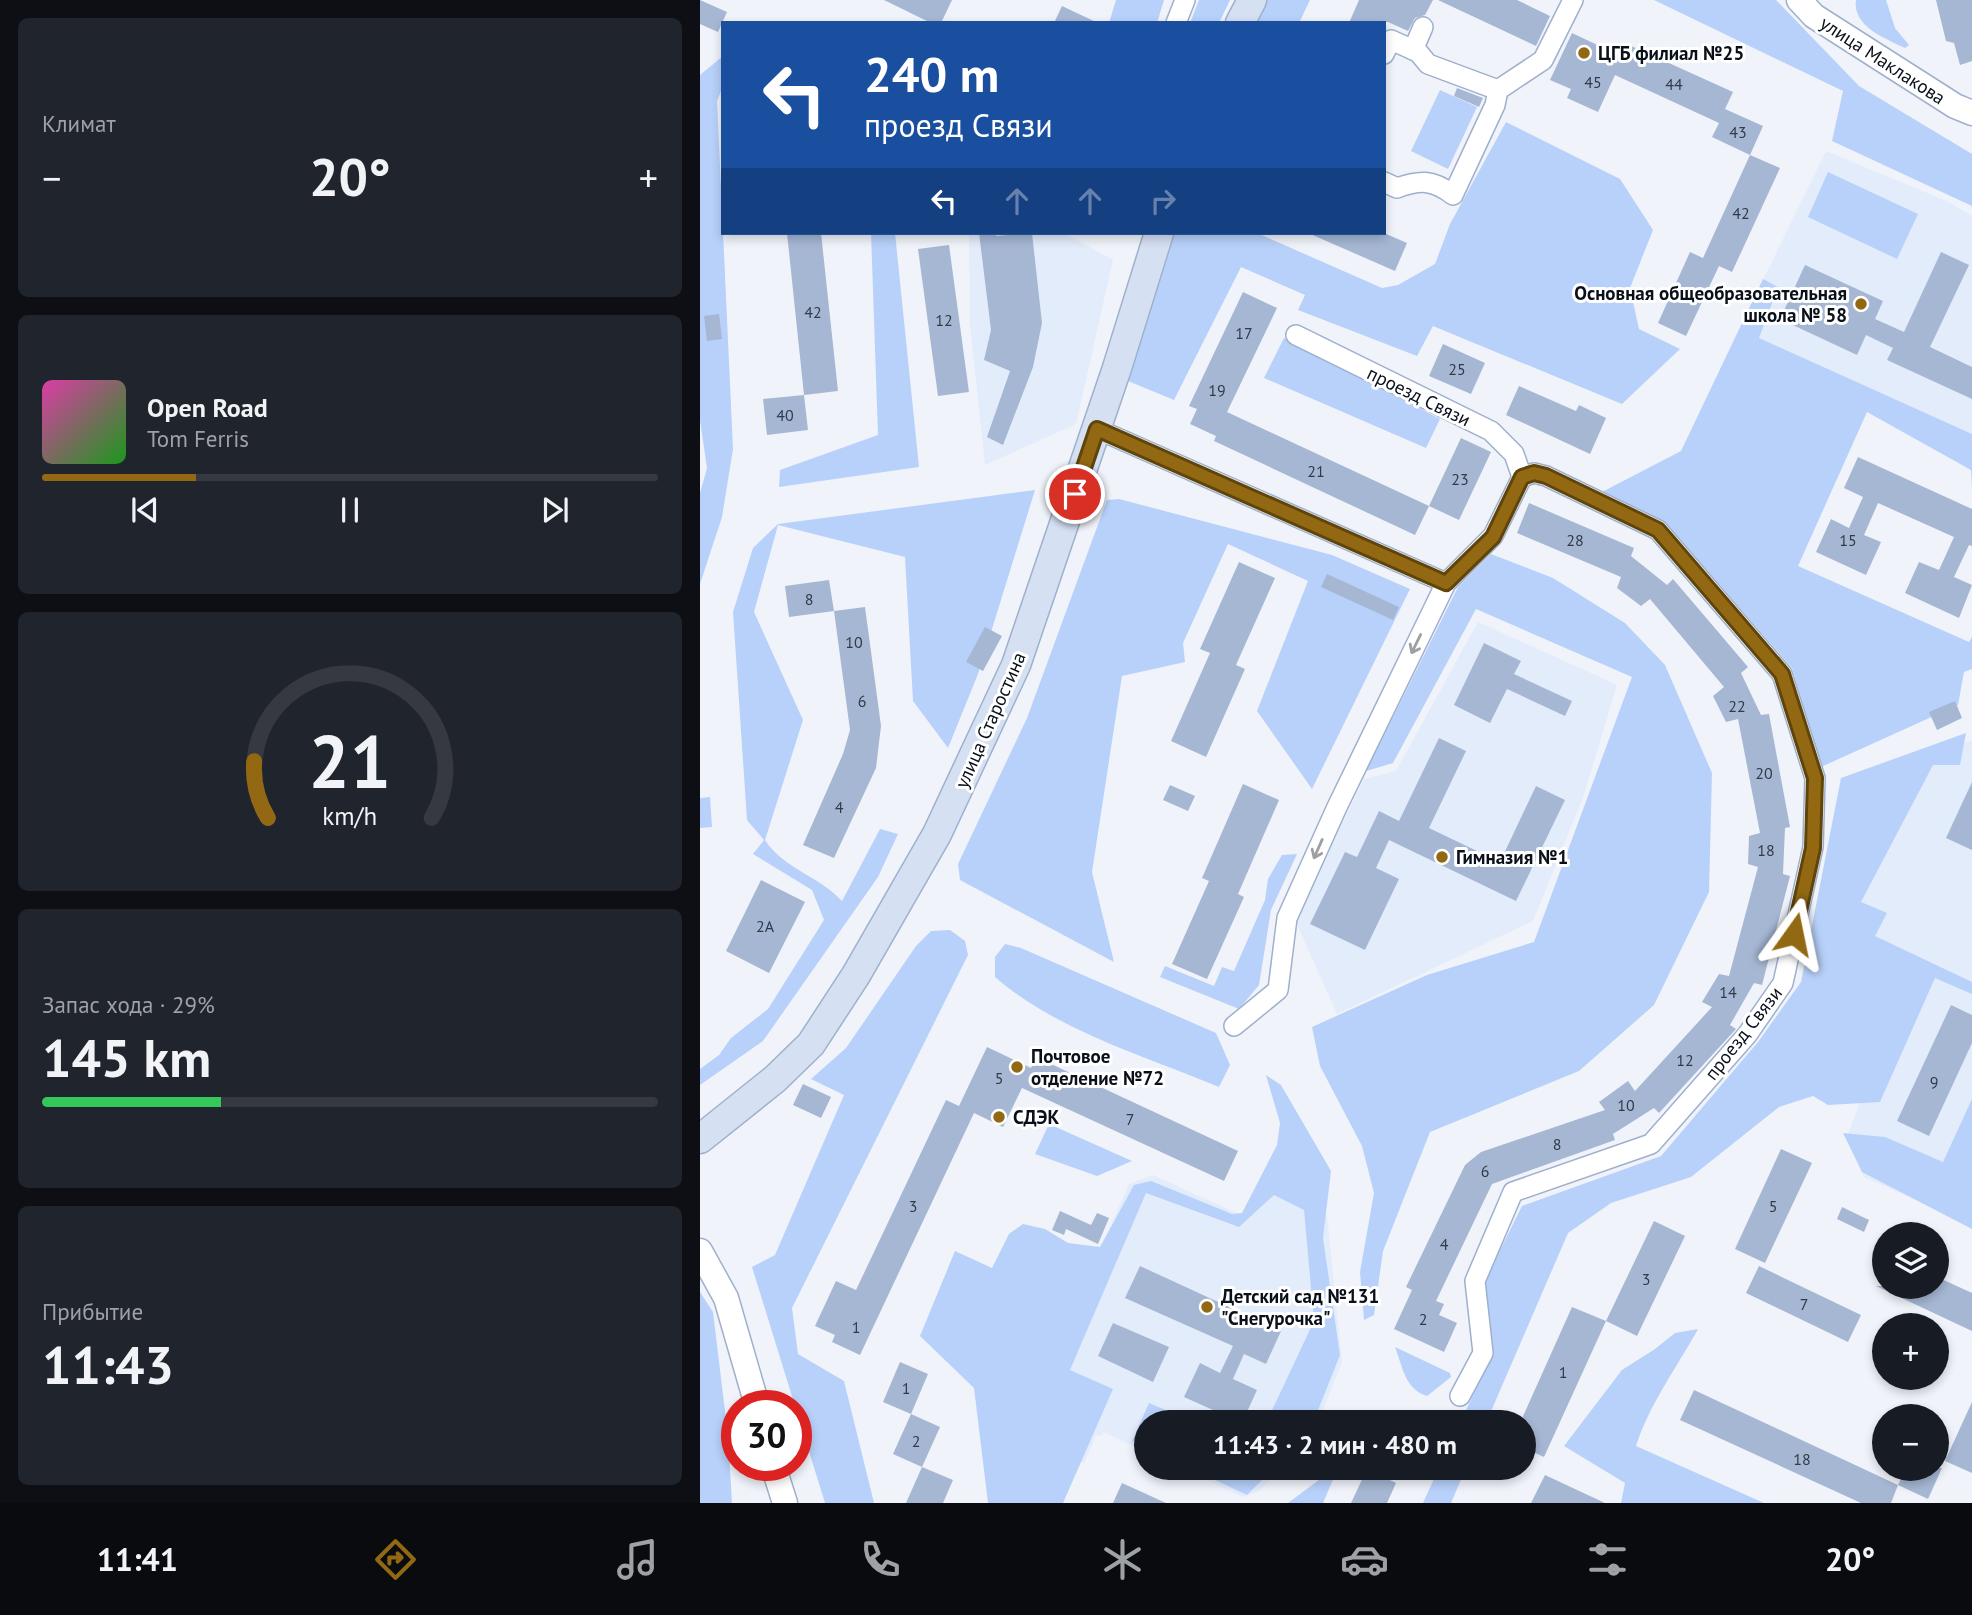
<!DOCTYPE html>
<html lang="ru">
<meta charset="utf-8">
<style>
:root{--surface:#171b24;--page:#20242c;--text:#f1f3f6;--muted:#9ea1a6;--line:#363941;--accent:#926912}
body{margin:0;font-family:"PT Sans",sans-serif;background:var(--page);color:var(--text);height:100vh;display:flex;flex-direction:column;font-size:26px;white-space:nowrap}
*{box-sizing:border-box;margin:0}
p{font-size:23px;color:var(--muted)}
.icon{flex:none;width:38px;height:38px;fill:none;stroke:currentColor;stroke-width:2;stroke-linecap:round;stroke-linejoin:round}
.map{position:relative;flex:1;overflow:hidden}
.details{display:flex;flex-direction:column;gap:18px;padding:18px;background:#0d0f14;width:700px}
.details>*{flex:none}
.top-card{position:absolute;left:21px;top:21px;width:665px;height:214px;border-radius:0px;box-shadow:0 4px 10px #0003;background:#1a4fa0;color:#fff;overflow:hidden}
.controls{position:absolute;left:1172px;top:1222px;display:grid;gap:14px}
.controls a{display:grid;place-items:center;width:77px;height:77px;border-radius:50%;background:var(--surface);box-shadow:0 4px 10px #0003;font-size:35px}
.speed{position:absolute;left:21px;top:1390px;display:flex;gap:14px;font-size:35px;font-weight:700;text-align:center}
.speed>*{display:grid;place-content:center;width:91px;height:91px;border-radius:50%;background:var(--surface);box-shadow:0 4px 10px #0003;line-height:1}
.speed .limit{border:10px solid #d22;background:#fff;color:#111}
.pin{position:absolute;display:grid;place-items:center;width:60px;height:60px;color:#fff;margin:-30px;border:4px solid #fff;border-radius:50%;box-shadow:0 2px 7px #0007}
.me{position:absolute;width:77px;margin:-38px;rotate:12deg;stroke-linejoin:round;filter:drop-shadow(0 0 5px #0008)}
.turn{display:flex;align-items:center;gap:24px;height:147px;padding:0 28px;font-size:32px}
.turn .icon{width:91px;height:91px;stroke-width:2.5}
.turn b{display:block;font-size:49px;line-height:60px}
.lanes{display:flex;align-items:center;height:66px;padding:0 28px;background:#0003;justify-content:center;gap:35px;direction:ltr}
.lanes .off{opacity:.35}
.big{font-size:52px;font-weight:600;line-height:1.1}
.details .widget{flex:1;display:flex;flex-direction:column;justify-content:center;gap:10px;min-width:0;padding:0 24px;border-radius:10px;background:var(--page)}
.details .dial{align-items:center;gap:0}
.dial svg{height:182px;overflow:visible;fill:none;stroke:var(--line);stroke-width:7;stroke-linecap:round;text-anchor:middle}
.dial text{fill:var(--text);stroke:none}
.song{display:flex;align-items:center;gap:21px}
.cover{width:84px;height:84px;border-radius:10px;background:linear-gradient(135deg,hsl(320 70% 55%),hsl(120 70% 35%))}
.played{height:7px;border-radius:4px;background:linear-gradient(90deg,var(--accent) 25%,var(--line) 25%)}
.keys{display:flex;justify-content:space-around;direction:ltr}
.heat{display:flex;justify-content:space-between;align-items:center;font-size:38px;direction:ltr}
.charge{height:10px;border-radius:5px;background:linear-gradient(90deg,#34c759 29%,var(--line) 0)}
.trip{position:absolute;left:434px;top:1410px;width:402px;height:70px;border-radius:35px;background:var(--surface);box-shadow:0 4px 10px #0003;font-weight:600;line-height:70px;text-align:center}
.tabs{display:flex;height:112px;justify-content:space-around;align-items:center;background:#090b0e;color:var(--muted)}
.tabs .icon{width:49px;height:49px}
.tabs .current{color:var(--accent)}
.tabs b{font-size:32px;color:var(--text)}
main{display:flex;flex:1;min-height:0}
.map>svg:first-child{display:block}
</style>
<main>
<section class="details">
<div class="widget"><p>Климат</p>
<div class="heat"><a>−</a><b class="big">20°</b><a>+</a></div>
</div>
<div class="widget">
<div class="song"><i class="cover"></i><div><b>Open Road</b><p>Tom Ferris</p></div></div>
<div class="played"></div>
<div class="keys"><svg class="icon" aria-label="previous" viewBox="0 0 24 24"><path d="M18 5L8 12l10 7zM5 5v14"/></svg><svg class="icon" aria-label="pause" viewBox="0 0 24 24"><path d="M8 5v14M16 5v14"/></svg><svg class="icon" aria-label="next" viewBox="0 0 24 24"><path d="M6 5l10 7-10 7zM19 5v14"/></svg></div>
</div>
<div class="widget dial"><svg viewBox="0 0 100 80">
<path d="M14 69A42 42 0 1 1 86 69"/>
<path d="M14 69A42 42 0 0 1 8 44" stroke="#926912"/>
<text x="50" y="56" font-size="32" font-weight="700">21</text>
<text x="50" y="72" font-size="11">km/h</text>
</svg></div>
<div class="widget"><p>Запас хода · 29%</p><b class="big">145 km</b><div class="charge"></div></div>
<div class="widget"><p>Прибытие</p><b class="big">11:43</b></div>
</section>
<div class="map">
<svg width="1272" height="1503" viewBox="0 0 1272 1503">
<rect width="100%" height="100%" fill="#f0f3fa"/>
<g fill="#e3ecfb">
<path d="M1126,151l123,51 23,14v218l-233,-105z"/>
<path d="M269,233h96l48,27 -37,164 -91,41 -15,-140z"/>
<path d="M778,622l139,63 -33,110 -51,126 -196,93 -42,-94 69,-141 32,-8z"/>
<path d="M1272,740v475l-4,8 -104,-46 -17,-40 24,-66 -22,-145 82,-170z"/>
<path d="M453,1175l95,43 15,-35 64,32 15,147 -24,61h-172v29l-43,-20 -2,4 -5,-1 -12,28 -64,-30 109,-249z"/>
<path d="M482,1468h100l-23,23 -16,6z"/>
</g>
<g fill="#b8d1fa">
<path d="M416,0h48l-7,23h-48z"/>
<path d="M499,0h31l-11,23h-29z"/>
<path d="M566,0h44l-11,23h-44z"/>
<path d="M954,0h122l83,86 113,68v52l-140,-65 11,-50z"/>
<path d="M1156,0h30l9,28 14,17 -4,3c-19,-9 -53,-22 -49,-48z"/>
<path d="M23,56v30l-6,15 16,348 -11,68 -22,67v-91l7,-25 -7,-48v-345z"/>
<path d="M740,90l37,17 -29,62 -37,-18z"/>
<path d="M806,122l114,57 33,51 -23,58 9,41 41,20 -58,55 -189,-78 -16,30 -119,-46 7,-15 -64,-28 -67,133 -46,-19 47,-148h82l125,55 16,-3 37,-21 15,-40z"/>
<path d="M1128,172l90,42 -21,45 -89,-42z"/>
<path d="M171,233h24l24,234 -140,20 1,-17 98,-35z"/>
<path d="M1063,279l15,8 -19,51 213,96v54l-1,-18 -104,-58 -69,154 171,76 3,-5v32l-8,3 -6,33 -137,62 -29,-99 -126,-145 -64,-31 79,-41z"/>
<path d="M584,338l156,81 -14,29 -162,-70z"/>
<path d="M335,490l-57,184 -30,74 -35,-47 -8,-144 -127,-32 -24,87 49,108 -38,120c19,29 54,36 77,61l38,-72 18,5 -20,43 -115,164 -63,44v-16l19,-14 12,-17 37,-29 56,-89 -12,-30 -59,-36 11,-14 -17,-20 -14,-208 20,-64 25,-24z"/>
<path d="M419,499l213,56 78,34 -98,200 -55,-78 51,-130 -80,-37 -45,99 2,19 -63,14 -30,196 22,90 -154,-82 -2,-16 69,-146 80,-218z"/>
<path d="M791,554l62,24 72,45 40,42 47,108 -3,119 -55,113 -75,66 -149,61 -47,119 -9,64 -10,5 -4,-48 14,-79 -12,-47 -42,-80 -8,-39 115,-52 107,-33 98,-265 -156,-68 -83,154 -27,8 92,-184z"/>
<path d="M1266,733l-6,32h-27l-72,137 26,11 -12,23 97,46v12l-37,-16 -55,124 -52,3 -15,-9 -34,11 -88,70 -80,26 -43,30 -82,190h-26l32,-69 -7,-74 37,-74 139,-50 97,-114 43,-60 40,-204z"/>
<path d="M10,797l2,30 -12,1v-30z"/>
<path d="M597,854l-26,56 -12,75 -20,24 -79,-32 5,-11 49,20 8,-19 12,4 31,-71 3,-21 14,-24z"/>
<path d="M250,930l15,11 3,14 -176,353 6,46 46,27 30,122h-49l-73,-236 23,-12 69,-160 -33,-16 35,-31 70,-102 15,-15z"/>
<path d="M305,944l16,4 195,85 14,32 -11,22c-74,-31 -162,-56 -224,-110v-20z"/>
<path d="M566,1075l15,10 50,86 -8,67 17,117 -27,68h-47l48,-102 -10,-111 -30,-15 -35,32 -93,-34 -76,177 43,19 -50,114h-75l-14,-115 -54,-52 35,-85 37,17 17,-34 14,-10 22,5 23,14 32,4 34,-62 17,-4 81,33 10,-1 35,-68 3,-22z"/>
<path d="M1272,1099v130l-110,-57 -19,-39 42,4 58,25z"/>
<path d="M349,1124l83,37 -35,15 -62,-22z"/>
<path d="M0,1292l13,20 15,124 4,67h-32z"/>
<path d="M998,1329c-22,40 -48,74 -62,117l128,57h-143l4,-20 -61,-37 58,-76 33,-21 20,-16z"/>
<path d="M695,1347l55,26 1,4 -24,19c-22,-7 -24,-28 -32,-49z"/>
<path d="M449,1403l47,20h-50v25l-14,-7z"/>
<path d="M490,1468h84l-27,27z"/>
<path d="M635,1468h3l-15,35h-35z"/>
<path d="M739,1468h27l-15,35h-28z"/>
</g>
<g fill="#a6b7d4">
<path d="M0,0l27,12 -9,20 -18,-8z"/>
<path d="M184,0h68l-11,23h-10z"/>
<path d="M659,0h74l-8,15 -10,3 -7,13 -20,-9 -39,1z"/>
<path d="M738,0h79l33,16 -14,30z"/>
<path d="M1236,0h36v61l-12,4 -6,-22 -8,-2z"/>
<path d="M362,6l36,17h-44z"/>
<path d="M872,33l51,24 6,-12 104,47 -8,17 38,17 -13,29 -38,-18 7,-14 -104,-48 -17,37 -31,-14 4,-9 -21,-9z"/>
<path d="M757,88l26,10 -4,9 -25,-11z"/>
<path d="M1050,155l30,13 -48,104 -13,-6 -33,70 -28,-13 32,-71 13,6z"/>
<path d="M87,233h34l17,158 -34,4z"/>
<path d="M279,233h17v3l36,-3 10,90 -9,44 -30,78 -16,-8 23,-66 -26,-11 7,-30z"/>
<path d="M608,233h76l23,10 -12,28z"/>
<path d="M249,245l20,147 -31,4 -20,-147z"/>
<path d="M1241,252l28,13 -39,82 42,20v32l-85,-39 6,-12 -27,-13 -9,20 -77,-36 25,-54 78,36 -8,18 29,13z"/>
<path d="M543,292l34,16 -50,104 202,94 -14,29 -201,-94 2,-5 -26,-12 7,-15 -8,-3z"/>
<path d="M19,314l3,25 -15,2 -3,-25z"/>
<path d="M743,344l42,19 -14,31 -42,-18z"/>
<path d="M819,386l57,25 3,-6 27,13 -16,36 -84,-39z"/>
<path d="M104,395l4,35 -41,5 -4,-36z"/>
<path d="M761,438l30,14 -32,68 -30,-14z"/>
<path d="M1158,457l114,52v37l-3,-1 -15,32 18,8 -13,33 -54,-25 14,-31 20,8 15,-33 -76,-34 -14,32 17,7 -15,33 -50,-23 15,-33 18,9 14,-31 -19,-9z"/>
<path d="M829,503l105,45 -3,8 36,29 6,-6 75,88 -7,6 20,42 8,-1 21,113 -5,1 -2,46 7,2 -28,109 -8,-2 -24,42 6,4 -77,84 -5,-5 -41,26 2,6 -123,44 -56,117 8,3 -5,11 18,8 -13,29 -50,-23 18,-39 -6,-3 59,-122 16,-13 124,-42 -6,-8 29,-21 7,10 77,-84 -10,-5 17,-28 10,2 29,-109 -10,-3 1,-28 11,-3 -22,-114 -12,3 -13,-26 11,-9 -74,-88 -9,7 -24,-18 4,-11 -104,-44z"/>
<path d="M539,562l36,16 -39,87 9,4 -39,88 -35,-16 39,-88 -10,-4z"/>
<path d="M627,574l72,33 -6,13 -72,-33z"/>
<path d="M129,580l5,31 -45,6 -4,-31z"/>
<path d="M165,607l16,119 -5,42 -42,90 -31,-13 40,-91 7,-24 -16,-119z"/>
<path d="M285,627l17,9 -19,35 -17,-9z"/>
<path d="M784,643l37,18 -7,13 58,27 -7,15 -58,-27 -17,34 -36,-18z"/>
<path d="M1255,701l7,17 -25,12 -8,-18z"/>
<path d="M739,738l27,13 -37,77 71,34 36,-76 29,14 -49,101 -127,-61 -13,28 23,11 -34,71 -55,-26 35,-72 12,5 22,-46 20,10z"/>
<path d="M1272,782v68l-26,-12z"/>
<path d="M543,784l36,16 -41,94 6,3 -37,82 -35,-15 37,-83 -7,-3z"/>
<path d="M470,785l25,11 -7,15 -25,-11z"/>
<path d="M61,880l44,22 -36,71 -43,-22z"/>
<path d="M1251,1005l21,10v28l-43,93 -32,-15z"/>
<path d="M287,1047l44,21 5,-11 202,94 -14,30 -202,-93 -19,39 -29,-14 -114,242 -28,-13 3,-7 -20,-9 21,-45 20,9 90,-190 13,6z"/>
<path d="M103,1084l28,13 -10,21 -28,-13z"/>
<path d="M1081,1149l31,14 -47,100 -30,-14z"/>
<path d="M1142,1207l27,13 -5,12 -27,-13z"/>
<path d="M360,1211l31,14 6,-12 12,5 -11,26 -32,-15 -2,6 -12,-5z"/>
<path d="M954,1221l31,15 -48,100 -31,-15z"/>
<path d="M440,1266l141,65 -15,33 -22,-10 -11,25 24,11 -15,33 -58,-26 16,-34 20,10 13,-27 -108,-48z"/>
<path d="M1059,1266l102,49 -13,27 -102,-49z"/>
<path d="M1237,1277l35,16v38l-96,-45h61z"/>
<path d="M872,1307l34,14 -62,136 -20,-9v-25h-4z"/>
<path d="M413,1323l56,24 -16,35 -55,-26z"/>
<path d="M200,1362l28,12 -17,40 -28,-12z"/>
<path d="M994,1390l204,95 -7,18h-30l-181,-83z"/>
<path d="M1272,1402v71l-27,-12z"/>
<path d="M211,1414l29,13 -18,40 -29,-13z"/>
<path d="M222,1467l31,13 -10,23h-37z"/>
<path d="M1206,1468h36l-14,31 -30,-14z"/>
<path d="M667,1469l29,14 -9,20h-36z"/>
<path d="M845,1475l60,28h-74z"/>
<path d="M422,1483l44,20h-53z"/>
</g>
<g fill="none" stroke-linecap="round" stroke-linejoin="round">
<g stroke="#9eb0cc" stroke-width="22">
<g id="minor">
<path d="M476,23l9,-23"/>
<path d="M713,50l10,-23"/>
<path d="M684,54l7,-14 27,12 10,12 70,26"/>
<path d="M684,182l13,6c22,-8 36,-9 56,7l42,-90 3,-15 45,-30 30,-60"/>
<path d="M596,335l195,96 23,23 8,23 12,-4 12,3 112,54 124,144 33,104 -2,69 -30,136 -36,52 -96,109 -138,48 -38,89 8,72 -23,43"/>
<path d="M397,429l349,154"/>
<path d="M534,1026l44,-36 9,-72 50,-111 109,-224 47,-47 29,-59"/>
</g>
</g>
<g stroke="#9eb0cc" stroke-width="27">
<g id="tertiary">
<path d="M1099,0l15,16 141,90 17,7"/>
<path d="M0,1251l26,47 31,107"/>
<path d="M73,1465l12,38"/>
</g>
</g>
<g stroke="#9eb0cc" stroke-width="31">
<g id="secondary">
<path d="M540,23l12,-23"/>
<path d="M0,1139l75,-60 36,-35 45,-69 81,-141 79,-169 101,-297 42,-135"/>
</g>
</g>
<use href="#minor" stroke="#fff" stroke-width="19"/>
<use href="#tertiary" stroke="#fff" stroke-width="24"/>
<use href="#secondary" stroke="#d5e0f3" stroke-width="28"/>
</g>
<defs><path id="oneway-shaft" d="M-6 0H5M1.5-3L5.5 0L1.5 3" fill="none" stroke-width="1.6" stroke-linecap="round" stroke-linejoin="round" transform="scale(1.75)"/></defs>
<g stroke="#9d9fa3">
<use href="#oneway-shaft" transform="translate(716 644) rotate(116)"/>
<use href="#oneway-shaft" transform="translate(618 849) rotate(114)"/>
</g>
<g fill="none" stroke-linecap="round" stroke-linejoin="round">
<g stroke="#5f440c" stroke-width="18">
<path id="route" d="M375,494l22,-65 349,154 47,-46 29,-60 12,-4 12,3 112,54 124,144 33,104 -2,70 -19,86"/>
</g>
<use href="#route" stroke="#926912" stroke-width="12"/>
</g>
<g fill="#926912" stroke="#fff" stroke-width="2.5">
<circle cx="884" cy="53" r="7"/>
<circle cx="1161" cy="304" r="7"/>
<circle cx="742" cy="857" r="7"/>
<circle cx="317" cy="1067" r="7"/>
<circle cx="299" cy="1117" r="7"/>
<circle cx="507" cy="1307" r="7"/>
</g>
<g text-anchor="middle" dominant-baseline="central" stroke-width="6" stroke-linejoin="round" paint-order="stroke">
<g font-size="16" fill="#313a48">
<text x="893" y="82">45</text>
<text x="974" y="84">44</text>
<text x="1038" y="132">43</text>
<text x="1041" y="213">42</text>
<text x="113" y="312">42</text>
<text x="244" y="320">12</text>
<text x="544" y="333">17</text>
<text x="757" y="369">25</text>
<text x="517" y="390">19</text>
<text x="85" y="415">40</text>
<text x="616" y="471">21</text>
<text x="760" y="479">23</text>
<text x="875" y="540">28</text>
<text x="1148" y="540">15</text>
<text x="109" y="599">8</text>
<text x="154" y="642">10</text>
<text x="162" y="701">6</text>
<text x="1037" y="706">22</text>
<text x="1064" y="773">20</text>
<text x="139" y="807">4</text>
<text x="1066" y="850">18</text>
<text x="65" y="926">2А</text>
<text x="1028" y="992">14</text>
<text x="985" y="1060">12</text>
<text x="299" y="1078">5</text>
<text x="1234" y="1082">9</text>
<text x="926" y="1105">10</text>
<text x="430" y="1119">7</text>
<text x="857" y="1144">8</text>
<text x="785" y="1171">6</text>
<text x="213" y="1206">3</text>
<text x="1073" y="1206">5</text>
<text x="744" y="1244">4</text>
<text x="946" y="1279">3</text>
<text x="1104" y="1304">7</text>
<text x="723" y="1319">2</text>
<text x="156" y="1327">1</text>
<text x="863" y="1372">1</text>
<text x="206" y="1388">1</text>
<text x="216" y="1441">2</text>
<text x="1102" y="1459">18</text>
</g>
<g font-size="19" font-weight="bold" fill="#0a101a" stroke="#fff" text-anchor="start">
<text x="898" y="53">ЦГБ филиал №25</text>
<text x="1147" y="293" text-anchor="end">Основная общеобразовательная<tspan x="1147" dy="22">школа № 58</tspan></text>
<text x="756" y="857">Гимназия №1</text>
<text x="331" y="1056">Почтовое<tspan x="331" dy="22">отделение №72</tspan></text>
<text x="313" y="1117">СДЭК</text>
<text x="521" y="1296">Детский сад №131<tspan x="521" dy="22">"Снегурочка"</tspan></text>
</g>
<g font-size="19" fill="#0a101a" stroke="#fff">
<text transform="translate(1183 60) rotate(33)">улица Маклакова</text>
<text transform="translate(719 396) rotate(26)">проезд Связи</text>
<text transform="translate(290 720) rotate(-66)">улица Старостина</text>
<text transform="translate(1043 1033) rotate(-52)">проезд Связи</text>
</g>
</g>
</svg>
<div class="controls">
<a><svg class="icon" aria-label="layers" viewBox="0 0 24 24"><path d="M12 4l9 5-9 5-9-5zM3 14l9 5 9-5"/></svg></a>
<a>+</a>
<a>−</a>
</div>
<div class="speed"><div class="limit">30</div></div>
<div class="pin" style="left:375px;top:494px;background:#d93025"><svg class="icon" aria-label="arrive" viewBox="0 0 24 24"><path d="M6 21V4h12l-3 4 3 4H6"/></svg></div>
<svg class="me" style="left:1094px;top:934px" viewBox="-20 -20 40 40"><path d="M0-17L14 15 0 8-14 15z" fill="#926912" stroke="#fff" stroke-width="4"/></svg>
<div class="trip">11:43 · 2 мин · 480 m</div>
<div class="top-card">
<div class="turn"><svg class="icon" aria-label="left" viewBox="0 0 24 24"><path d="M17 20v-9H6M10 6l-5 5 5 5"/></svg><div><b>240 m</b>проезд Связи</div></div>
<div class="lanes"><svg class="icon" aria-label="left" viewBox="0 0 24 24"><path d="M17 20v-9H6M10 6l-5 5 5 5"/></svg><svg class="icon off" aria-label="ahead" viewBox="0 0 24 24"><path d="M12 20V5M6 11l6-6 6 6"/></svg><svg class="icon off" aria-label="ahead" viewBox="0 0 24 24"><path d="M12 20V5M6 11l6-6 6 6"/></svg><svg class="icon off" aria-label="right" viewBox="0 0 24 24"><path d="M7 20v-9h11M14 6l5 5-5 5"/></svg></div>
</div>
</div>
</main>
<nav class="tabs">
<b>11:41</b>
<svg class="icon current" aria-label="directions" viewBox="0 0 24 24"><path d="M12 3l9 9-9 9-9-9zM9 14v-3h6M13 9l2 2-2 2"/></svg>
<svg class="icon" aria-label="music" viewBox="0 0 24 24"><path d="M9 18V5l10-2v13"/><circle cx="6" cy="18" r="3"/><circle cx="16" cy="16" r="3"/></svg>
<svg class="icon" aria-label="phone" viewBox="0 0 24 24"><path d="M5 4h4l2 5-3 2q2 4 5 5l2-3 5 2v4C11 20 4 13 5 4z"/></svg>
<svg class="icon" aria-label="climate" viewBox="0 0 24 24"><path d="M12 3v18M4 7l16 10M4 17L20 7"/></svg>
<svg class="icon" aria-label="car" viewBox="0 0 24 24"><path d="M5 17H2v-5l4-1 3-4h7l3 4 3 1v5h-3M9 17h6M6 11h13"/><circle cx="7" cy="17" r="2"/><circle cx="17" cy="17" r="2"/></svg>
<svg class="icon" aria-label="filters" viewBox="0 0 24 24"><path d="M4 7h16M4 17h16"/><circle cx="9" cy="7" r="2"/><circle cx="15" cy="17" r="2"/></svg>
<b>20°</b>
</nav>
